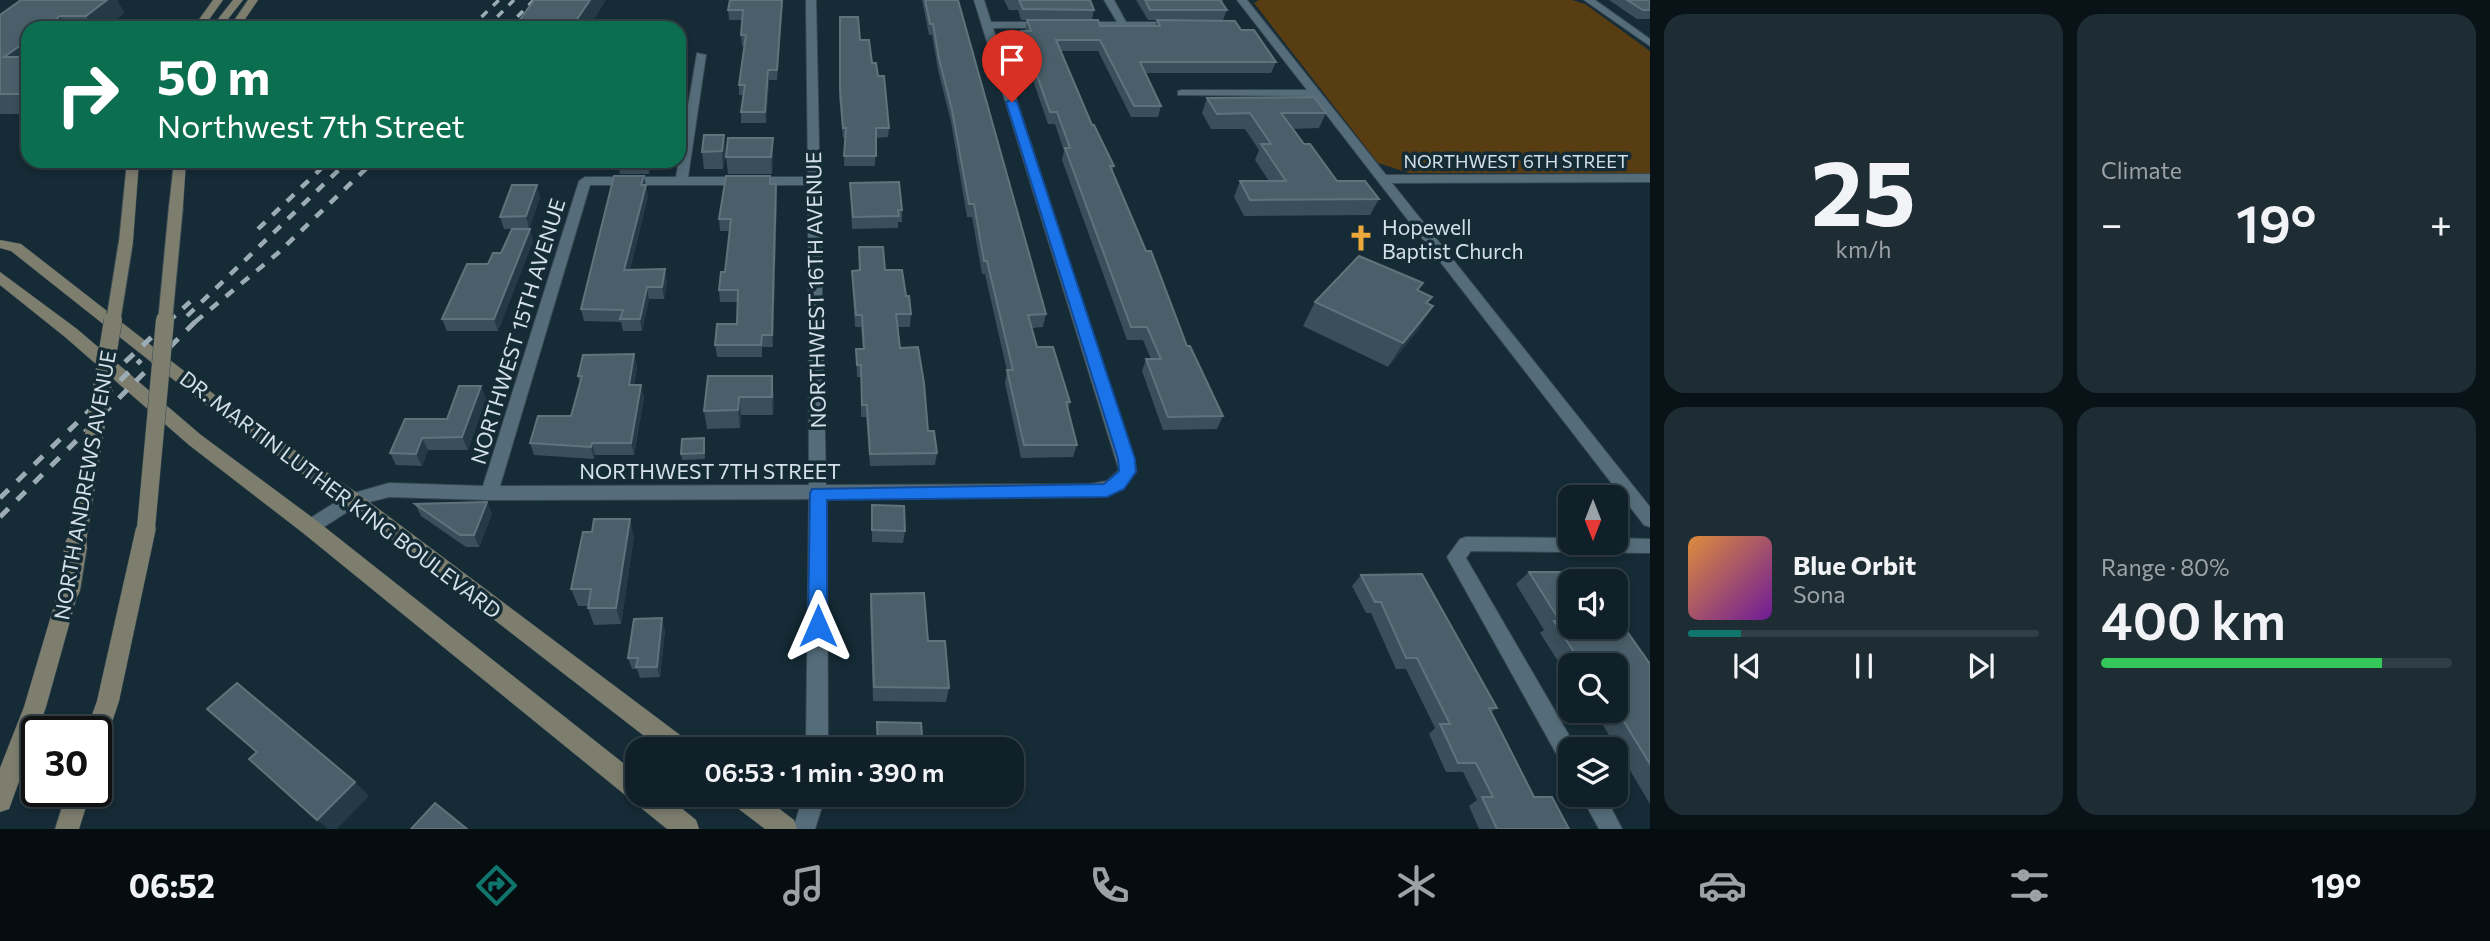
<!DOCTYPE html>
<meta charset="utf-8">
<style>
:root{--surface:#102028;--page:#1e2d34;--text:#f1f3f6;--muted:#9ca3a8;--line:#303e45;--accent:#0f766e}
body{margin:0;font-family:Commissioner,sans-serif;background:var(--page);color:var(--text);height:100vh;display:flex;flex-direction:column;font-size:26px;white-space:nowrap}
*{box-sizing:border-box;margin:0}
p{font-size:23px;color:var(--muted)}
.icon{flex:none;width:38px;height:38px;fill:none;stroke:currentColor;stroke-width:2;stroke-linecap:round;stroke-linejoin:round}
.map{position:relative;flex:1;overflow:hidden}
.side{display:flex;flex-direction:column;gap:14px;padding:14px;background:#091216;width:840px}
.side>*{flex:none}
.banner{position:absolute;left:21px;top:21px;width:665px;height:147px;border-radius:21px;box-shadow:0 4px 10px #0003,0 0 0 2px var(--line);background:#0b6e4f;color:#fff;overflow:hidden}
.needle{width:46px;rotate:180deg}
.controls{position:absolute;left:1558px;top:485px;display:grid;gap:14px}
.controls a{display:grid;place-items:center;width:70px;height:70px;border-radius:14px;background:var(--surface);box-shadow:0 4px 10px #0003,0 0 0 2px var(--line);font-size:35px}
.speed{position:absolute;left:21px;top:716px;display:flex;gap:14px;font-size:35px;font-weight:700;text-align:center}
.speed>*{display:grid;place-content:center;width:91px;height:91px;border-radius:50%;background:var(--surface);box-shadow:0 4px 10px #0003,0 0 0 2px var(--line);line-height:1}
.speed .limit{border:4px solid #111;border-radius:10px;background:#fff;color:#111}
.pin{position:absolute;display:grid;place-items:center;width:60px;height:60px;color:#fff;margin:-72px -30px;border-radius:50% 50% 50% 0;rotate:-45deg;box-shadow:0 0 7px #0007}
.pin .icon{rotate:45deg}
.me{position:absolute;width:77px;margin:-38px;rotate:0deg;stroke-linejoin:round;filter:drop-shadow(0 0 5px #0008)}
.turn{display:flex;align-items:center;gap:24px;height:147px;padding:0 21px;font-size:32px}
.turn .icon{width:91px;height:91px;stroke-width:2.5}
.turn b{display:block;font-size:49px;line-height:60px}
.big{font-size:52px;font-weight:600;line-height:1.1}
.side .tile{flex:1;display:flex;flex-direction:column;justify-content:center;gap:10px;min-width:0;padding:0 24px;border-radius:21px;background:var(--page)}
.side .dial{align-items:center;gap:0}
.dial b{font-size:91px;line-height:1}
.song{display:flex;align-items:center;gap:21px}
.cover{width:84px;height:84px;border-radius:10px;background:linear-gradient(135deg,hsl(30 70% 55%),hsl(280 70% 35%))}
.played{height:7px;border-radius:4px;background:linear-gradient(90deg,var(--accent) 15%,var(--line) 15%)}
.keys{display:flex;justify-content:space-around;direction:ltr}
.heat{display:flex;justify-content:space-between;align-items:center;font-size:38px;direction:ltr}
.charge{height:10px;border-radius:5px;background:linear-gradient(90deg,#34c759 80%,var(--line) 0)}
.side .tiles{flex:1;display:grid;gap:14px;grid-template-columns:repeat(2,1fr)}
.trip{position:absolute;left:625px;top:737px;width:399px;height:70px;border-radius:21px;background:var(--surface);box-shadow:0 4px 10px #0003,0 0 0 2px var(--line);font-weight:600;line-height:70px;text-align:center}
.dock{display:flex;height:112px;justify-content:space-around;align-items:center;background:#060d10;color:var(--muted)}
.dock .icon{width:49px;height:49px}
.dock .active{color:var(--accent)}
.dock b{font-size:32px;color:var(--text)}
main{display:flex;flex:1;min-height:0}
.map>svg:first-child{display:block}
</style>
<main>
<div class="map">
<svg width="1650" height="829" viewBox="0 0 1650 829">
<rect width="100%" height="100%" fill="#152b36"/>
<path fill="#593d12" d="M1259,0h313l13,4 65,47v122h-241l-31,-10 -124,-160z"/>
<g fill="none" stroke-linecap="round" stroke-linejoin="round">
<g stroke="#374852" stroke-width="2">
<g id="street">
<path d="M806,0h10l10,485 264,-1 17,-3 12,-11 -145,-470h10l7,22h55l5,3 -5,3h-53l141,431 2,13 -17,18 -22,7 -270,2 1,250h-22l3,-250 -320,1 -100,-3 -31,8 -42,27 -6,2 -6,-2 -3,-5 3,-5 43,-27 42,-12 94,3 96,-305 6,-4h91l21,-124 9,2 -18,122h120zM590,185h218l1,300 -309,1z"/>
<path d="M1104,0h10l12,22h49l5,3 -5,3 -99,-1v-4l3,-1h38z"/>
<path d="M1237,0h10l139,175 264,-1v8l-258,1 258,324v20l-6,-2 -332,-429 -134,-1v-4l4,-1h125z"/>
<path d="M1584,0h11l55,39v7z"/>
<path d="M1466,537l104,1v4h45v-4l35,1v14l-179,-2 -5,7 111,191h-7v18l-8,-3 -115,-207 13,-18z"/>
<path d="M804,794h22l-11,35h-22z"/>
<path d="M1580,794h24l18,35h-23z"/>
</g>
</g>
<g stroke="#374852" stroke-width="1">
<g id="secondary">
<path d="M213,0h10l-20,28h-10z"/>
<path d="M233,0h10l-22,28h-10z"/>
<path d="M248,0h10l-19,28h-10z"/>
<path d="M127,161h12l-6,80 -7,4 -7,-4z"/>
<path d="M174,161h12l-3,45 -7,4 -7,-4z"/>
<path d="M0,240l21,4 199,155 140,96 328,246 4,8h-31l-315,-244 -138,-98 -197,-156 -11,-3z"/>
<path d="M0,272l77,57 124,106 116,86 320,253v20h27l32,26 3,9h-32l-364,-296 -114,-88 -124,-108 -65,-52z"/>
<path d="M146,520l7,2 3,6 -37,173 -15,45 -8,3v-17h-10l11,-31 39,-173 3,-6z"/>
<path d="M69,580l7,3 3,6 -33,118 -37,102 -9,3v-44l24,-61 35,-118 3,-6z"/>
<path d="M67,791h24l-12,38h-24z"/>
<path d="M728,794h32l34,26 3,9h-32l-34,-26z"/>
</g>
</g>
<use href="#street" fill="#556d7a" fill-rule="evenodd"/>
<use href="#secondary" fill="#7d7e6e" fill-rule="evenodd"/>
<g stroke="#9cacb4" stroke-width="3.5" stroke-dasharray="8 8" stroke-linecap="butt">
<path d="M470,28l29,-28"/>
<path d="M486,28l28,-28"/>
<path d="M506,28l28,-28"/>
</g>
<g stroke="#9cacb4" stroke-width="4.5" stroke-dasharray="10 10" stroke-linecap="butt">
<path d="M258,229l71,-68"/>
<path d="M187,316l161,-155"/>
<path d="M168,322l24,-22"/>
<path d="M195,322l83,-69 96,-92"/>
</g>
<g stroke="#9cacb4" stroke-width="5" stroke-dasharray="12 12" stroke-linecap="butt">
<path d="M125,362l45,-42"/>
<path d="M0,498l141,-138"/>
<path d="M0,517l197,-197"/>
</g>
<g stroke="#374852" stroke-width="16" stroke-linecap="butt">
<g id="secondary-bridge-far2">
<path d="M113,322l13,-81"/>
<path d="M165,322l11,-116"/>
</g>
</g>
<g stroke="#374852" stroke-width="19" stroke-linecap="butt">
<g id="secondary-bridge-far1">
<path d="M146,528l19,-208"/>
<path d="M76,547l37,-227"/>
</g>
</g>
<g stroke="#374852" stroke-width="24" stroke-linecap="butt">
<path id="secondary-bridge" d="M69,589l7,-44"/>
</g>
<use href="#secondary-bridge-far2" stroke="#7d7e6e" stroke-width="14"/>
<use href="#secondary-bridge-far1" stroke="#7d7e6e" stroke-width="18"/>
<use href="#secondary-bridge" stroke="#7d7e6e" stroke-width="22"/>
</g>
<g fill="#3a4f5b">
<path d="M21,0h96l7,13 -18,15h-78v86h-28v-99z"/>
<path d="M783,0l-6,80h-8l-3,43h-25v-11l2,-17h-4v-10l6,-39h-3l-1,-11 1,-15h-13l-1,-10z"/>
<path d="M922,0h36l88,314 -3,13 -11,1 5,19 33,55 -2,8 9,35 -4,12 -52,1 -16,-75 2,-12 -22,-97h-3l-10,-57h-5l-16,-95 -13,-52 -6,-35h-3z"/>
<path d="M1004,0h86l4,10 -2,10h-71l-3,-10h-9z"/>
<path d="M1136,0h87l-1,4 5,6 -4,10h-75z"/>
<path d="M1609,0h41v19h-13z"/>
<path d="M840,17l20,23 18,36 11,52 -1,9 -12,1 -1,28h-31l1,-28h-2l-4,-41z"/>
<path d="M1027,20l73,6h55l2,-6 84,10 35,32 -5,11h-125l15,33 -3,11h-27l-33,-66h-37l31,74 22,41 -2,6 75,174 36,70 -6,13 -54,1 -21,-59 4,-12h5l-8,-19h-16l-65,-180 2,-9 -9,-27h-7l-28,-82 1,-11h4z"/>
<path d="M1207,98l119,15 -7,15 -27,1 12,15 33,37 42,18 -9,16 -126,1 -10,-19 6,-16h29l-14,-21 4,-10 -14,-21h-34l-9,-16z"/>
<path d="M704,135l22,17 -3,17h-19l-2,-17z"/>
<path d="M773,138v17l-1,19h-44l-2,-17z"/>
<path d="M566,161h32l-1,2h-31z"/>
<path d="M653,161l-4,13h-29l-1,-6z"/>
<path d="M850,183l52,27v12h-4v6l-46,1z"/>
<path d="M771,184h5l1,12 -4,151h-11v10h-45l-2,-12 22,-21v-22h-17l-1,-12 6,-18 5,-41h-10l-1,-12z"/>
<path d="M645,185l3,11 -18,74 37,11 -3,18h-15l-7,32h-19l-2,-9 -37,-1 -3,-12z"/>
<path d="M540,197l-11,32 4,12 -35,90h-51l-5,-12 46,-55 13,-11 11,-24h-8l-4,-12z"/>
<path d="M859,247l26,23 21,26 5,18 -1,13h-12l2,21 28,83 9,22 -2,12 -65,1 -4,-49h-5v-40h-4l-1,-28h7l-2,-22h-6l-3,-44v-12h7z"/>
<path d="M1423,283l-5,8 14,6 -5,7 -9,26 -30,37 -85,-41 12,-24z"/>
<path d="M634,354l3,13 -3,18 10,12 -10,58h-39l-1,4 -60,-4 -4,-12 41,-27 9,-32 -2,-8z"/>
<path d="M708,376l66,18 -1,21h-32l-1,13 -33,1 -3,-18z"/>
<path d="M486,398l-18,52h-40l-6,16 -26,-1 -6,-12 57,-34z"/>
<path d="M704,438l1,21 -23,1 -1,-6z"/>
<path d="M487,502l5,12 -13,33h-13l-45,-31 -6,-12z"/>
<path d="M872,505l33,26 -2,12 -31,-1z"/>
<path d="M634,536l-13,88 -27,1 -6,-17v-2h-10l-7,-17z"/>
<path d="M1529,572l41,54 80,38v140l-56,-94h21v-45h-45v5l-1,-1h-6l-23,-36 4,-3 -28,-46z"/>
<path d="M1361,575l136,133 -6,4 43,85 35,32h-90l-10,-23 8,-6 -14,-28h-17l-17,-38 6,-6 -29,-59h-10l-25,-56h-5l-14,-27z"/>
<path d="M871,594l57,47 21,47 -3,14 -73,-1 -3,-92z"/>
<path d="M665,630l-5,47 -20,1 -3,-9h-5l-4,-11z"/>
</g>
<g fill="#243a46">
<path d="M107,0h10l7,13 -18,15h-13l-7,-12z"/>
<path d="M590,0h16l-17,28h-18z"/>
<path d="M782,0h1l-6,80v-10z"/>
<path d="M60,16l7,12h-23z"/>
<path d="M28,40v28l-24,-11z"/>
<path d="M768,70l1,10 -3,43 -1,-11z"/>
<path d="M724,135l2,17 -3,17 -1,-18z"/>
<path d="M773,138v17l-1,19 -1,-17z"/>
<path d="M650,161h3l-4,13 -1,-6z"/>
<path d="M644,176l4,20 -21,86 -3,-12z"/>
<path d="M776,184l1,12 -4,151 -1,-12z"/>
<path d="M537,185l3,12 -11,32 -3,-13z"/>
<path d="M530,229l3,12 -35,90 -4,-12z"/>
<path d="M665,269l2,12 -3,18 -2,-12z"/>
<path d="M647,287l2,12 -7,32 -2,-12z"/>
<path d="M1433,306l-15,24 -30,37 15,-24z"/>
<path d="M634,354l3,13 -5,30 -3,-12z"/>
<path d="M772,376l2,18 -1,21 -1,-18z"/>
<path d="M641,385l3,12 -10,58 -3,-12z"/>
<path d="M481,386l5,12 -18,52 -6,-13z"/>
<path d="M739,397l2,18 -1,13 -2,-18z"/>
<path d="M422,438l6,12 -6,16 -6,-12z"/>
<path d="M592,443l3,12 -1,4 -3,-12z"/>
<path d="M487,502l5,12 -13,33 -5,-12z"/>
<path d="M630,519l4,17 -13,88 -5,-16z"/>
<path d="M662,618l3,12 -5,47 -3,-10z"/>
<path d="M355,782l14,14 -32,33h-9l-11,-9z"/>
</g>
<g fill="#4a5f6a" stroke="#60737d" stroke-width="2">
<path d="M21,0h86l-21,16h-26l-16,12h-16v12l-24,17h24v37h-28v-79z"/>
<path d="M534,0h56l-19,28h-57z"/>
<path d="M730,0h52l-5,70h-9l-3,42h-24l4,-27h-6l7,-50h-5l2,-25h-15z"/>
<path d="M925,0h33l88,314 -18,1 9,32h16l17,55h-4l11,43h-53l-17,-75h6l-26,-109h-3l-10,-57h-5l-17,-94 -13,-51 -6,-35h-3z"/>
<path d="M1019,0h71l4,10 -71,-1z"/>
<path d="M1145,0h75l7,10h-77z"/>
<path d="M1627,0h23v10h-7z"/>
<path d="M840,17h18l2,23h9l3,23h4l2,13h6l5,52h-13v28h-32l2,-28h-3l-3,-40z"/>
<path d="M1027,20h71l2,6h60l-3,-6 78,1 6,9h13l22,32h-136l21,44h-27l-34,-66h-44l36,85h2l20,41h-4l36,85h5l36,95h3l33,70 -55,1 -22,-58h15l-14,-32h-16l-66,-179h5l-13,-36h-7l-29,-81h10z"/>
<path d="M1314,97l12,16h-45l23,31h6l27,37h28l14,18 -129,1 -10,-19h46l-25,-37h10l-21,-31 -33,1 -10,-16z"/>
<path d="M704,135h20l-2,16 -20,1z"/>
<path d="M728,138h45l-2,19h-45z"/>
<path d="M621,161h29l-2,7h-29z"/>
<path d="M614,176h30l-3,9h5l-22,85 41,-1 -3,18h-15l-7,32h-20l3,-9 -42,-1z"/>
<path d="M726,176h44v8h6l-4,151h-10l-1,10h-46l2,-21h20l1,-34h-19l2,-18h4l6,-53h-12z"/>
<path d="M899,182l3,28h-4l1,6 -46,1 -3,-34z"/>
<path d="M512,185h25l-11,31 -26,1z"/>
<path d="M512,229h18l-36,90h-52l25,-55h21l5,-11h8z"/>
<path d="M859,247h24l2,23h17l4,26h3l2,18h-15l4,34 18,-1 6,36 4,48h6l3,22 -67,1 -3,-49h-5l-1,-40h-4l-1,-16h8l-2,-34h-6l-4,-44 8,-1z"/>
<path d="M1359,256l64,27 -6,7 15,7 -6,6 7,3 -30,37 -88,-41z"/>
<path d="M634,354l-5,31h12l-10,58h-39l-1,4 -61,-4 8,-27h33l11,-40h-4l5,-21z"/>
<path d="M708,376h64v21h-33l-1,13 -34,1z"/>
<path d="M459,386h22l-19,51 -40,1 -6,16 -26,-1 15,-34h42z"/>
<path d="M704,438v15l-23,1 1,-15z"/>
<path d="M487,502l-13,33h-14l-45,-31z"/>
<path d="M872,505l32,1 1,25 -33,-1z"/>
<path d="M594,519h36l-14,89h-28l3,-19h-20l12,-57h9z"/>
<path d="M1529,572h33l8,11v43h45v-6h4l31,44v100l-35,-57v-42h-26l-5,-8h-7l-23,-36h6z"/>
<path d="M1422,574l75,134h-8l45,89h18l17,32h-72l-15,-32h11l-17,-34h-18l-18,-39h10l-33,-66h-11l-25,-56h-6l-14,-27z"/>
<path d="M924,593l4,48h17l4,47 -75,-1 -3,-93z"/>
<path d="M662,618l-5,49h-21l2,-9h-10l6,-39z"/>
<path d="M237,683l118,99 -38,38 -68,-61 8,-7 -50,-43z"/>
<path d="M877,722l44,1 2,26h-45z"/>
<path d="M435,803l32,26h-56z"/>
</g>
<path fill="#1a73e8" stroke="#114b97" stroke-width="2" d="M1012,99l5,3 118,357 1,13 -12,17 -17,8 -280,3v126l-2,6 -7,3 -7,-3 -3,-6 2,-133 2,-4 292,-5 15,-13 -1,-12 -112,-357z"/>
<defs>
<g id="church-bare" transform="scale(2.1)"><path d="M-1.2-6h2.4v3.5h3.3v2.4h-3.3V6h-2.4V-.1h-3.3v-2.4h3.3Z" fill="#eca93b" stroke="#152b36" stroke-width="2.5" paint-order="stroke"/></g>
</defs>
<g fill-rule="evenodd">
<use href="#church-bare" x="1361" y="238"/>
</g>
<g text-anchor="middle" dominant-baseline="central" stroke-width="7" stroke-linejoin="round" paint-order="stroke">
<g font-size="18" fill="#d3e0e7" stroke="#152b36">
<text x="1516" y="161">NORTHWEST 6TH STREET</text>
</g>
<g font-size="21" fill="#d3e0e7" stroke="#152b36" text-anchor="start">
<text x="1382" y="226">Hopewell<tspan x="1382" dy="24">Baptist Church</tspan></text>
</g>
<g font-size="21" fill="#d3e0e7" stroke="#152b36">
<text transform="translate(815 290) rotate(-91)">NORTHWEST 16TH AVENUE</text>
<text transform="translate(517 331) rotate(-73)">NORTHWEST 15TH AVENUE</text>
<text x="710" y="470">NORTHWEST 7TH STREET</text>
<text transform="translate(84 485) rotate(-80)">NORTH ANDREWS AVENUE</text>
<text transform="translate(341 494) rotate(37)">DR. MARTIN LUTHER KING BOULEVARD</text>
</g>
</g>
</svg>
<div class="controls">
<a><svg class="needle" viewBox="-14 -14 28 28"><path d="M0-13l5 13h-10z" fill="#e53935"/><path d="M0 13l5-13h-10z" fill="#9ca3a8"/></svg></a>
<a><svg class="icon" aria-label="sound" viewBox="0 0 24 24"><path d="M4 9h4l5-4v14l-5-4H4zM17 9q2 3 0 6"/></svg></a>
<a><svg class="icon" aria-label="search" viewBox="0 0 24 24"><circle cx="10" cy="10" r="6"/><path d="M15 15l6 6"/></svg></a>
<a><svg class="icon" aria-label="layers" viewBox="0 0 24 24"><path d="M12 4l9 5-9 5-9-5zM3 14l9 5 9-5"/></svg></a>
</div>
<div class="speed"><div class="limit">30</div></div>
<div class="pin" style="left:1012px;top:102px;background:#d93025"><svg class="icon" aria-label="arrive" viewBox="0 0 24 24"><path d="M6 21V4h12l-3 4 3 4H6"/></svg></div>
<svg class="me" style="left:818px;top:626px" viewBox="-20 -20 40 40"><path d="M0-17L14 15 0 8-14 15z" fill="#1a73e8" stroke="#fff" stroke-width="4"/></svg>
<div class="trip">06:53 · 1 min · 390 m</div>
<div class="banner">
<div class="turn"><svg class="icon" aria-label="right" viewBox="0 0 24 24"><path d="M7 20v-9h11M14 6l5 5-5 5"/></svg><div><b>50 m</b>Northwest 7th Street</div></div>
</div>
</div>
<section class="side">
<div class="tiles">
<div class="tile dial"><b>25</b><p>km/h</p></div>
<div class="tile"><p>Climate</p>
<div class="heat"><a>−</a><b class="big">19°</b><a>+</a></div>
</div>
<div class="tile">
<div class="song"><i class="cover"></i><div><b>Blue Orbit</b><p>Sona</p></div></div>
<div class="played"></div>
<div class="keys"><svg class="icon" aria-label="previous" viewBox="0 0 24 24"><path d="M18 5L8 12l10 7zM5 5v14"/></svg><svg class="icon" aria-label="pause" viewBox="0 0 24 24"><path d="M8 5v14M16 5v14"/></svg><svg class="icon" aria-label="next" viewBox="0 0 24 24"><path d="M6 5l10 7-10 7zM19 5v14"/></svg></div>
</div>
<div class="tile"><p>Range · 80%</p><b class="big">400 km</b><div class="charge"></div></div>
</div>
</section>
</main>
<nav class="dock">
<b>06:52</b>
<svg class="icon active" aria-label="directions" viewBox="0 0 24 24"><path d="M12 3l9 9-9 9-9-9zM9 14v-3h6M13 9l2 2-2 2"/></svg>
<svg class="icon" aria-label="music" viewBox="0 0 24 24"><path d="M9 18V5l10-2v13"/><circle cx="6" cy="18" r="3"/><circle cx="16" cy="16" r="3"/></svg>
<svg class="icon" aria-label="phone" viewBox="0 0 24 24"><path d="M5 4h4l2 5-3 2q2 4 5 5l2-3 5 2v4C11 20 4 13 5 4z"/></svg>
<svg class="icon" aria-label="climate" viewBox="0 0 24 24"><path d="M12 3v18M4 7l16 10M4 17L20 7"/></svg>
<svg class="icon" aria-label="car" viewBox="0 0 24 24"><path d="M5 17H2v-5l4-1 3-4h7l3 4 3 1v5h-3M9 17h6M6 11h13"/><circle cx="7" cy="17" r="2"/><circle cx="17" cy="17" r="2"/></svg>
<svg class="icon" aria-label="filters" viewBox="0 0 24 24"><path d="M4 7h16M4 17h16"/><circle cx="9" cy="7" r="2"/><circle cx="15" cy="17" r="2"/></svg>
<b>19°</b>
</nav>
